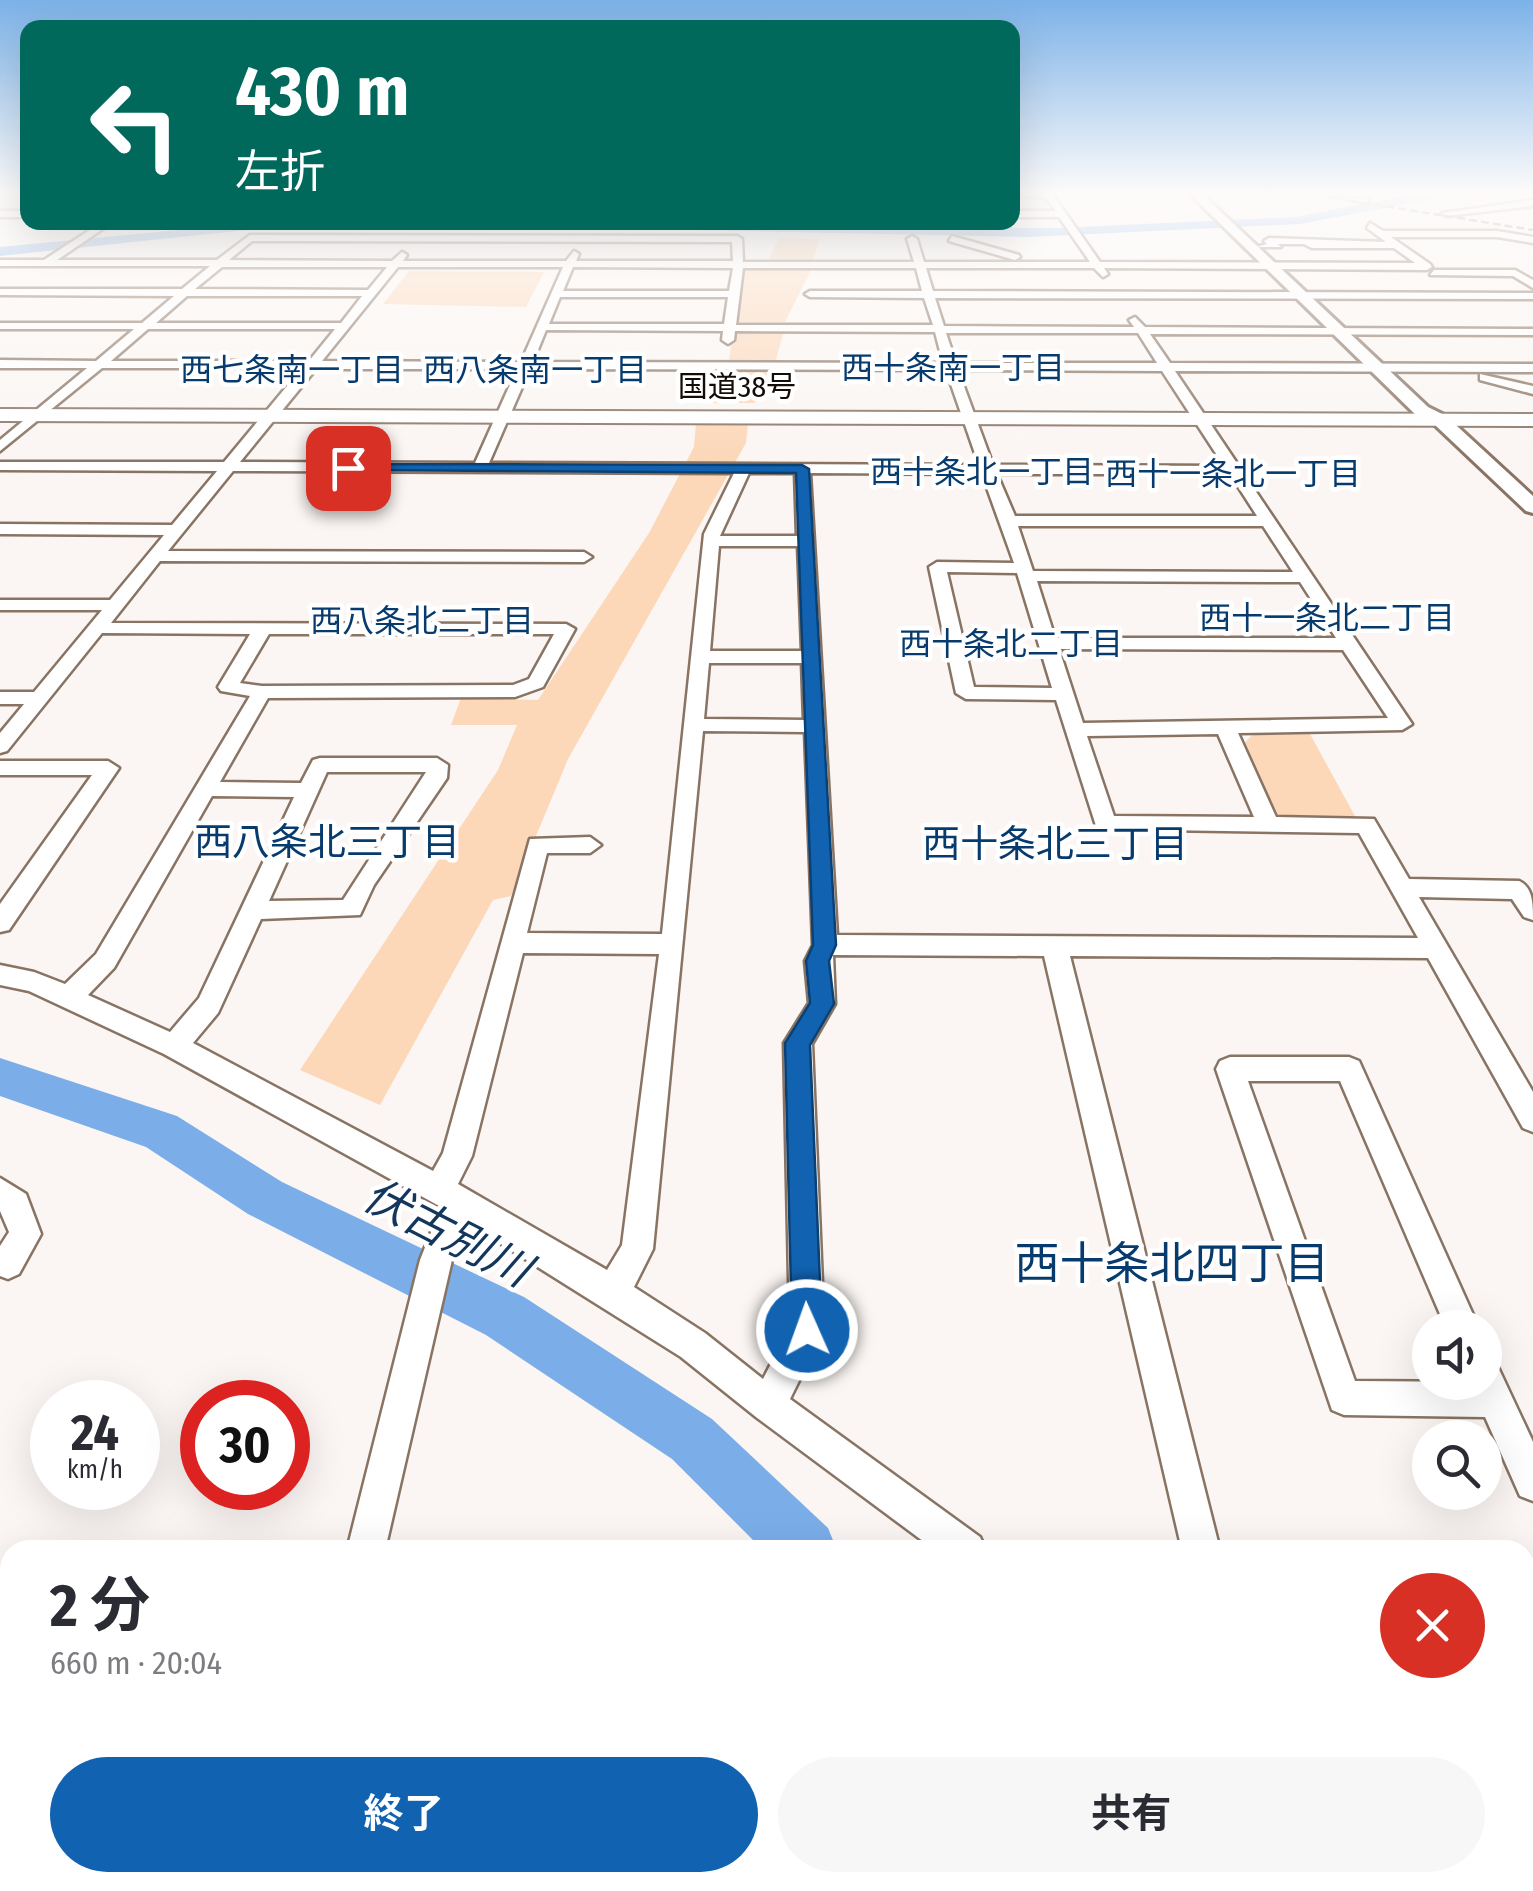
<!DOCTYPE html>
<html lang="ja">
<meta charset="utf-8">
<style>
body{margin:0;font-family:"Fira Sans Condensed","Noto Sans JP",sans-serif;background:#f7f7f7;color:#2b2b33;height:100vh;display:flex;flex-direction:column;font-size:38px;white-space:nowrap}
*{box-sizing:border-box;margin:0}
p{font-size:32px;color:#7c7c81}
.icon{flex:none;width:55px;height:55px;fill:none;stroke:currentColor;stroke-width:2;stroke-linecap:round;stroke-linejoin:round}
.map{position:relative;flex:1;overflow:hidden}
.drawer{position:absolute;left:0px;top:1540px;width:1535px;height:352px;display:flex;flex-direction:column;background:#fff;border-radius:30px 30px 0 0;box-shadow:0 10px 40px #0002}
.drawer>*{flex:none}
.guide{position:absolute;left:20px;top:20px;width:1000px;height:210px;border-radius:20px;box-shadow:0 10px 40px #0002;background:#00695c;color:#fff;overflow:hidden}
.tools{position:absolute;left:1412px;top:1310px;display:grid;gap:20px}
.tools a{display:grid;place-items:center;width:90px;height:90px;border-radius:50%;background:#fff;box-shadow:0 10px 40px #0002;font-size:50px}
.speed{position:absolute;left:30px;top:1380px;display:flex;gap:20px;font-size:50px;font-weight:700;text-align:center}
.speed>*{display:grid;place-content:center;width:130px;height:130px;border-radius:50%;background:#fff;box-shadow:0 10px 40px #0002;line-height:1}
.speed small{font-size:25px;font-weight:400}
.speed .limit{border:15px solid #d22;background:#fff;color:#111}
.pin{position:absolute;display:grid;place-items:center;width:85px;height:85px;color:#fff;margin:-42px;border-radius:20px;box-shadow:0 5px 15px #0006}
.me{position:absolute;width:110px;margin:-55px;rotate:358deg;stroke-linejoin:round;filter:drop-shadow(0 0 8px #0008)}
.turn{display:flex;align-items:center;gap:35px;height:210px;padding:0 50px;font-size:45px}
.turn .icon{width:130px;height:130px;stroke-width:2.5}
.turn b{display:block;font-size:70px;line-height:85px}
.round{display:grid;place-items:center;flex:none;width:105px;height:105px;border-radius:52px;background:#f7f7f7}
.head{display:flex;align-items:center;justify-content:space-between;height:170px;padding:0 50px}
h1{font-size:60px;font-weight:700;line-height:75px}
.primary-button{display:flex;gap:20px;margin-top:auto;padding:20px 50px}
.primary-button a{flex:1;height:115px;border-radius:60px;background:#1163b1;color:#fff;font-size:40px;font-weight:700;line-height:115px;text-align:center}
.primary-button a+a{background:#f7f7f7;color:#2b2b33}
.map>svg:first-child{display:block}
.green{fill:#fcd7b8}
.water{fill:#7baee9}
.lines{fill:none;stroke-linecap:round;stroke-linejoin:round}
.river{fill:#7baee9;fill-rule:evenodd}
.minor-casing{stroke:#897464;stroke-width:5}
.major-casing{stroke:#897464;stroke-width:6}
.highway-casing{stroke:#897464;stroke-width:4}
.minor{fill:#fff;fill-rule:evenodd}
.major{fill:#fff;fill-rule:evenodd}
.highway{fill:#fff;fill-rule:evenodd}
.rail{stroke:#7a7470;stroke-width:2.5;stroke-dasharray:8 4;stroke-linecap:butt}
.route{fill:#1163b1;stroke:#0b4073;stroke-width:2.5}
.labels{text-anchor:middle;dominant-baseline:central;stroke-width:9;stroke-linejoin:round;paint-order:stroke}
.far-street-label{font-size:30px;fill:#140c07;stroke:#fff}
.far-neighbourhood-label{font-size:32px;fill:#083b6d;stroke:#fff}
.neighbourhood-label{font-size:38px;fill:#083b6d;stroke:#fff}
.near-water-label{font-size:45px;font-style:italic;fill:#12365c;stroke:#fff}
.near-neighbourhood-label{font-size:45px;fill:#083b6d;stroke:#fff}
</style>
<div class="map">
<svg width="1533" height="1891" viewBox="0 0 1533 1891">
<rect width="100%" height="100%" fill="#fbf6f3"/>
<g class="green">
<path d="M 779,238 L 820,239 L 813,260 L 768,260 Z"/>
<path d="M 744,269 L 811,270 L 785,322 L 735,322 Z"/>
<path d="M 409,271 L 544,272 L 526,307 L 383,304 Z"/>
<path d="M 732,333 L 783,334 L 775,363 L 729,363 Z"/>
<path d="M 727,370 L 769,370 L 755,403 L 712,403 Z"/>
<path d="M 696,423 L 748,424 L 746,443 L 568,759 L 511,896 L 493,900 L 380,1105 L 300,1070 L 498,770 L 517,725 L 451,725 L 461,698 L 538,700 L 649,533 L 694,447 Z"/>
<path d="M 1310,734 L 1356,818 L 1278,818 L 1242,746 L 1252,735 Z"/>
</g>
<path class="water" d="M 1408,195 L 1452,195 L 1300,224 L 1029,237 L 363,223 L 284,226 L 0,256 L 0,247 L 263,222 L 1057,228 L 1295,217 Z"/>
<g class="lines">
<g class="river">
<path d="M 0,1058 L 177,1116 L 282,1182 L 524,1297 L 712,1419 L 828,1528 L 837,1550 L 763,1550 L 672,1459 L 486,1335 L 248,1214 L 146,1147 L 0,1096 Z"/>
<path d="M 1037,1882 L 1113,1882 L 1116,1891 L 1040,1891 Z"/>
</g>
<g class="minor-casing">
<g id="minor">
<path d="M 1012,195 L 1053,195 L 1100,262 L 1415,263 L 1394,248 L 1312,248 L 1304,244 L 1278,244 L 1281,247 L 1256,247 L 1267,244 L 1264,241 L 1269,238 L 1386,242 L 1367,228 L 1370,223 L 1383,231 L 1497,231 L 1533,237 L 1533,243 L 1497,237 L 1391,237 L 1430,264 L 1432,267 L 1427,270 L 1104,268 L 1108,274 L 1103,277 L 1094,268 L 926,268 L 933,291 L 1533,293 L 1533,299 L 935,298 L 944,326 L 1134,327 L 1129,320 L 1135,317 L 1145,327 L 1533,329 L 1533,335 L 1150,334 L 1170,363 L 1533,364 L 1533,372 L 1175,371 L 1412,724 L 1402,730 L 1238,733 L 1276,817 L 1374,819 L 1409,879 L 1519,881 C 1533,887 1533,904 1533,920 L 1524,917 L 1512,899 L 1419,897 L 1533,1092 L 1533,1132 L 1523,1128 L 1428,958 L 1070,956 L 1220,1550 L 1182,1550 L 1044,956 L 833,955 L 835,1004 L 812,1044 L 824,1330 L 790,1399 L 980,1537 L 986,1550 L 935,1550 L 756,1417 L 681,1357 L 466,1222 L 452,1260 L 385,1550 L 347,1550 L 420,1260 L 441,1207 L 164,1054 L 29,991 L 0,985 L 0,965 L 34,972 L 65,984 L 96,954 L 250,696 L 221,691 L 218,687 L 250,634 L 102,633 L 7,751 L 0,753 L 0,733 L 24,704 L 0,704 L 0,692 L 34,692 L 102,610 L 0,610 L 0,600 L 110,600 L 164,535 L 0,534 L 0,524 L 172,525 L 217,471 L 0,470 L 0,462 L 224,462 L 302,368 L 102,368 L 0,451 L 0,440 L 87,368 L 0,368 L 0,360 L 96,361 L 134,329 L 0,329 L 0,323 L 142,323 L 174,296 L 0,295 L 0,289 L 182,289 L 210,266 L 0,266 L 0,260 L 44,260 L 102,222 L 113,222 L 57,260 L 217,260 L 250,235 L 737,236 L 742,239 L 743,262 L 914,262 L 907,239 L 912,236 L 917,239 L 924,262 L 1090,262 L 1059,217 L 1012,217 L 1012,211 L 1056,211 L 1046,198 ZM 252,241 L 732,242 L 733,261 L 576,261 L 579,254 L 574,251 L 566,261 L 403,261 L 407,255 L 402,252 L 392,261 L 229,260 ZM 222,267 L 387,267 L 368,290 L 195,289 ZM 398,267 L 563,267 L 521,362 L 322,361 ZM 573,267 L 733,268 L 729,291 L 563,291 ZM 743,268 L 916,268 L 922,291 L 810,291 L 805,294 L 810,297 L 924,298 L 933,325 L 736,325 ZM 187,296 L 362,296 L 341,323 L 156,323 ZM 560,297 L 728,297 L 724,324 L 549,324 ZM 148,329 L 335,329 L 309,361 L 111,361 ZM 546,330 L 723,331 L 722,340 L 728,344 L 734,340 L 735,331 L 935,332 L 943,363 L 533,362 ZM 946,333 L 1138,333 L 1157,363 L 956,363 ZM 316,369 L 517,369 L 475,463 L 240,462 ZM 530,369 L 946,370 L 979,465 L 489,463 ZM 958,370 L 1162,371 L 1224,466 L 993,465 ZM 233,471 L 734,473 L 704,534 L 662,934 L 527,933 L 547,853 L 590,853 L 601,845 L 590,837 L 530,839 L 443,1153 L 433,1171 L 193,1043 L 218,1013 L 261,919 L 360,915 L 374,885 L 447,778 L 448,765 L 437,758 L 320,758 L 313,760 L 301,783 L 220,782 L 268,698 L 515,697 L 543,687 L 575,629 L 566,624 L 111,623 L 160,561 L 584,562 L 592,557 L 584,552 L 168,551 ZM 749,473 L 795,473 L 797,536 L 720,536 ZM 810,473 L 982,474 L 1014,563 L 937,562 L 929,567 L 956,693 L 966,699 L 1056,700 L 1097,829 L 1359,833 L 1418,938 L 837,935 ZM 997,474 L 1230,474 L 1257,516 L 1015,516 ZM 1018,526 L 1263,526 L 1293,572 L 1033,571 ZM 719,546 L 798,546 L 802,651 L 710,651 ZM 947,572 L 1017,573 L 1052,688 L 974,687 ZM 1037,581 L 1300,582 L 1336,638 L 1055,638 ZM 269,634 L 554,634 L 529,679 L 513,685 L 262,686 L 240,683 ZM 1059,649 L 1343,650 L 1388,718 L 1083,723 ZM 709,663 L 802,663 L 804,720 L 704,719 ZM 703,731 L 805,732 L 813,945 L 805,961 L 809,1003 L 784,1043 L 790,1327 L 763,1379 L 705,1333 L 634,1287 L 653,1249 ZM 1218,734 L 1254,817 L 1114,816 L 1087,736 ZM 327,772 L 426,772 L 343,900 L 269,901 ZM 212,796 L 294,797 L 199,998 L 170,1032 L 88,995 L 114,968 ZM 523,953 L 659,954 L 622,1245 L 607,1270 L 458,1184 L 472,1156 Z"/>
<path d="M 1329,195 L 1369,200 L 1365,203 Z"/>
<path d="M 1533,200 L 1533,206 L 1447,216 L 1442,213 Z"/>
<rect x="0" y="211" width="28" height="6"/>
<path d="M 952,236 L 1019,255 L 1020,257 L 1015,260 L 949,241 Z"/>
<path d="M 1434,270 L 1515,270 L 1533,280 L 1533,288 L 1513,276 L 1430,275 Z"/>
<path d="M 1480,374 L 1533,386 L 1533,394 L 1480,380 Z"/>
<path d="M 0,761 L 108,761 L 119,768 L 9,930 L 0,932 L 0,904 L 92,775 L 0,775 Z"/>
<path d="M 1230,1057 L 1349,1057 L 1359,1061 L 1479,1328 L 1446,1328 L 1340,1081 L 1248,1081 L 1355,1381 L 1485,1382 L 1485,1360 L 1497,1365 L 1533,1442 L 1533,1501 L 1520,1496 L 1485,1417 L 1344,1415 L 1332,1410 L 1216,1069 L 1220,1061 Z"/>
<path d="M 0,1178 L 26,1194 L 41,1234 L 19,1274 L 8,1279 L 0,1276 L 0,1246 L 9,1232 L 0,1211 Z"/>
<rect x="1525" y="1672" width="8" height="42"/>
<path d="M 0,1677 L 10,1678 L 10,1720 L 0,1719 Z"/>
<path d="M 267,1882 L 313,1882 L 311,1891 L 265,1891 Z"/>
<rect x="742" y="1882" width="46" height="9"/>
</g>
</g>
<g class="major-casing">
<path id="major" d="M 1191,195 L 1203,195 L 1428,407 L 1446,416 L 1533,496 L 1533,513 L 1526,511 L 1434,424 L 1416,415 Z"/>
</g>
<g class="highway-casing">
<path id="highway" d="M 0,409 L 1533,414 L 1533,426 L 0,421 Z"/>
</g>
<use href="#minor" class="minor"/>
<use href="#major" class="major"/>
<use href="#highway" class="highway"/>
<path class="rail" d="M 1315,195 L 1533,230"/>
</g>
<linearGradient id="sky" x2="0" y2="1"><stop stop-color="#7cb2e8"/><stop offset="0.42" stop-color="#fdfbfa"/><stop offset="1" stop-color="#fdfbfa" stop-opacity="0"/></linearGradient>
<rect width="1533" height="460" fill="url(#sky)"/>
<path class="route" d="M 348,464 L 802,465 L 809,469 L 836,945 L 829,961 L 834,1004 L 810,1045 L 822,1330 L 817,1341 L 807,1346 L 796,1341 L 792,1330 L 785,1043 L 810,1003 L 806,961 L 813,945 L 796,473 L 343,470 L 341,468 Z"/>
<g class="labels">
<g class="far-street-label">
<text x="737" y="387">国道38号</text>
</g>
<g class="far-neighbourhood-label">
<text x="953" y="368">西十条南一丁目</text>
<text x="292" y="370">西七条南一丁目</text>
<text x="535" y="370">西八条南一丁目</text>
<text x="982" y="472">西十条北一丁目</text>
<text x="1233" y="474">西十一条北一丁目</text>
<text x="1327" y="618">西十一条北二丁目</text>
<text x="422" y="621">西八条北二丁目</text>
<text x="1011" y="644">西十条北二丁目</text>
</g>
<g class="neighbourhood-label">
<text x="327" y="842">西八条北三丁目</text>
<text x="1055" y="844">西十条北三丁目</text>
</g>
<g class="near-water-label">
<text transform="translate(447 1233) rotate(27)">伏古別川</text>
</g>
<g class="near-neighbourhood-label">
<text x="1172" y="1264">西十条北四丁目</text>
</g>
</g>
</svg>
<div class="tools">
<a><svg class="icon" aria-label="sound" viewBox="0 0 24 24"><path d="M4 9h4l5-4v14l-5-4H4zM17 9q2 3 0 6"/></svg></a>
<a><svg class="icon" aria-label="search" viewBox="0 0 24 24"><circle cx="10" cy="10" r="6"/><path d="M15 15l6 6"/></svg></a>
</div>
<div class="speed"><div>24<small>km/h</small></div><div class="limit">30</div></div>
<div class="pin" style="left:348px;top:468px;background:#d93025"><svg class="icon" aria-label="arrive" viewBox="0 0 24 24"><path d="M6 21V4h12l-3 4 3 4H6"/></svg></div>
<svg class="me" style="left:807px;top:1330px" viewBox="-20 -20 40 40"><circle r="17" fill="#1163b1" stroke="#fff" stroke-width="3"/><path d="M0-11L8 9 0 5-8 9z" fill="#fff"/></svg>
<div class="guide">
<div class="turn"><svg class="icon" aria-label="left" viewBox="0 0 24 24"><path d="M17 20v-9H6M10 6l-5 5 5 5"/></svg><div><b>430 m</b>左折</div></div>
</div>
<section class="drawer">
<div class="head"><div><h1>2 分</h1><p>660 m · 20:04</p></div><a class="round" style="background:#d93025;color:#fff"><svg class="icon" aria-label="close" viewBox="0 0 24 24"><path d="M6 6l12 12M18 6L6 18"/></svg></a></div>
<div class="primary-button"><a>終了</a><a>共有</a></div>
</section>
</div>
